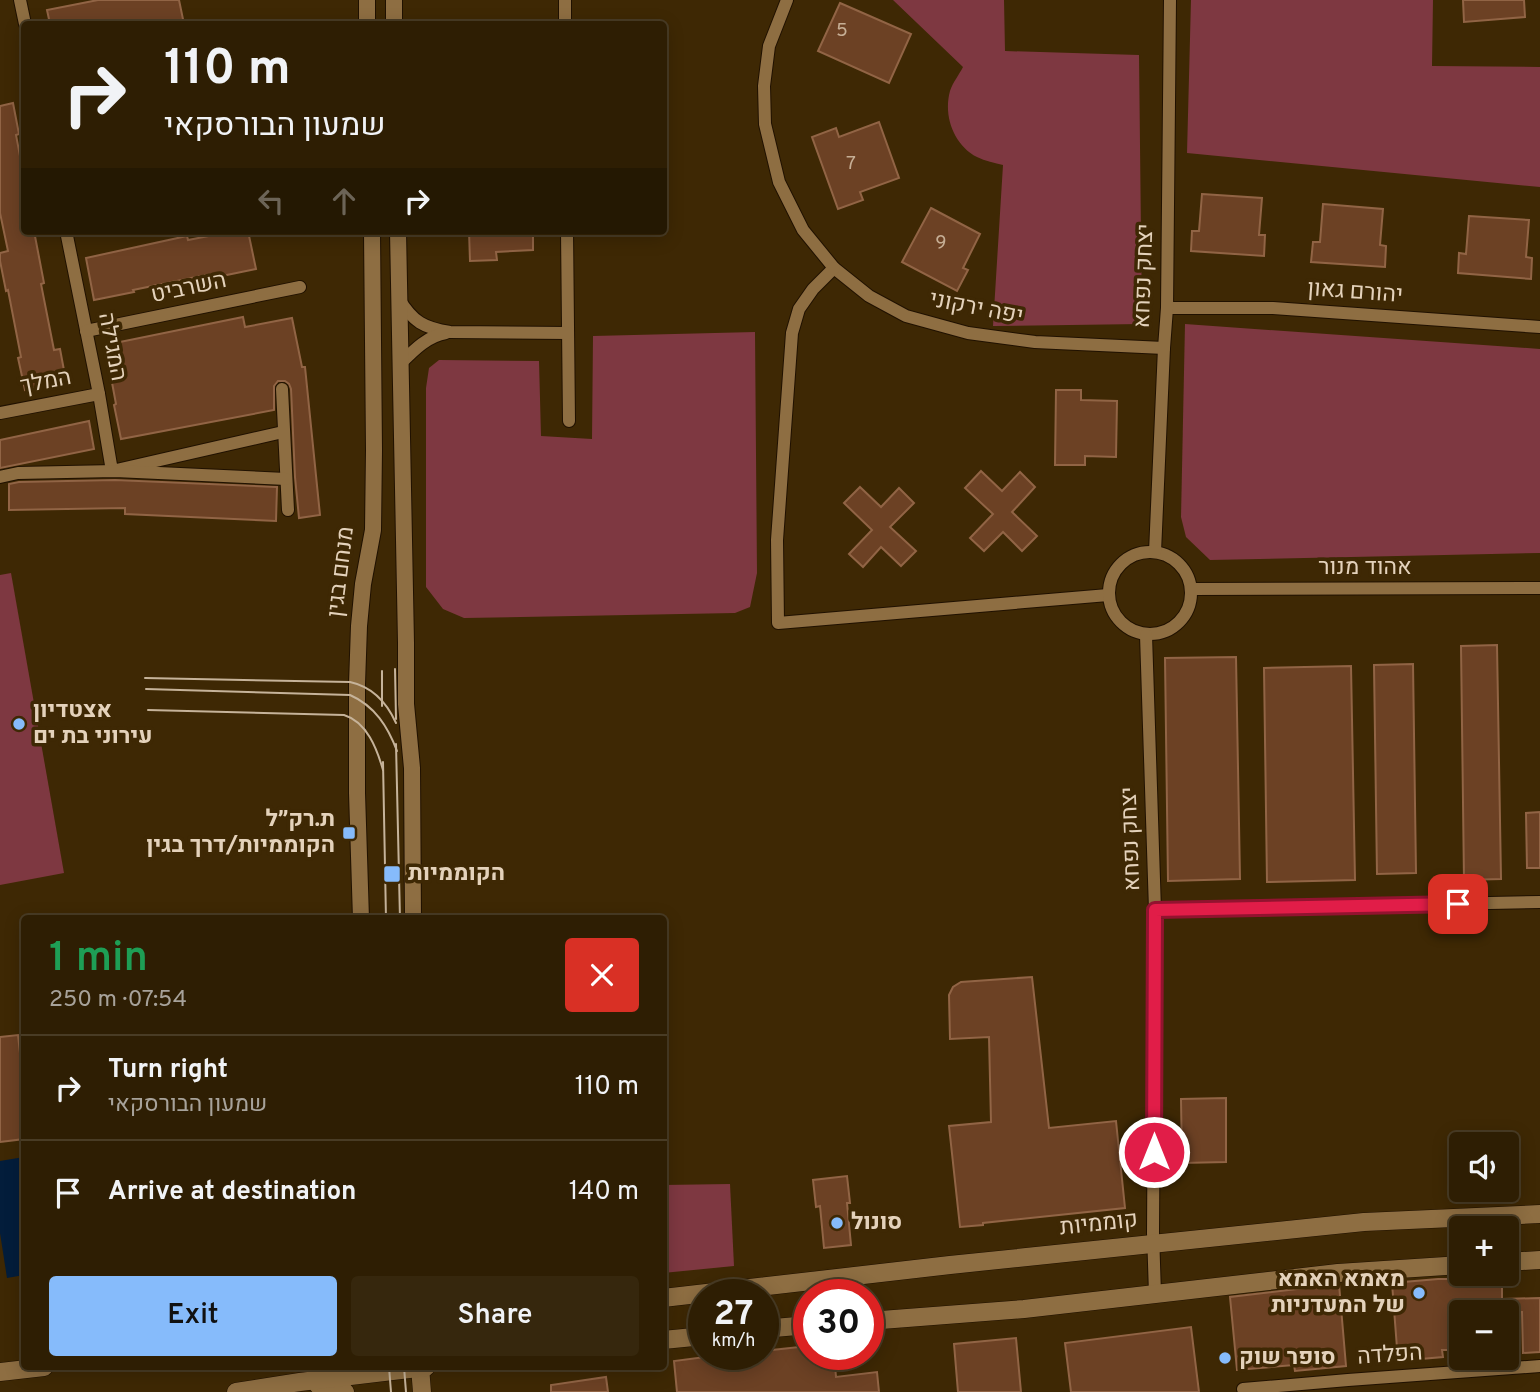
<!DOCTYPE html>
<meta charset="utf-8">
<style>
body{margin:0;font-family:Overpass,Heebo,sans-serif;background:#36270d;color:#f1f3f6;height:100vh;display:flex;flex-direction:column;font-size:26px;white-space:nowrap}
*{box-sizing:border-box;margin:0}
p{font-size:23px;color:#a7a29a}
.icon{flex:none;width:38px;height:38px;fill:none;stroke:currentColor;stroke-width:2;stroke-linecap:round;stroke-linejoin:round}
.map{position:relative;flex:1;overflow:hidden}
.panel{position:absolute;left:21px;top:915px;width:646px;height:455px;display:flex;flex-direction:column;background:#2e1e03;border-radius:7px;box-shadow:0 4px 18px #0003,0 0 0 2px #493c25}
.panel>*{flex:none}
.banner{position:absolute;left:21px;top:21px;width:646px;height:214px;border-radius:7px;box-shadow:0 4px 18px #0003,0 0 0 2px #493c25;background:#2e1e03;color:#f1f3f6;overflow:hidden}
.fabs{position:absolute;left:1449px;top:1132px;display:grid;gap:14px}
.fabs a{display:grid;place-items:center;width:70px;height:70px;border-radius:7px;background:#2e1e03;box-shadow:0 4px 18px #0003,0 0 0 2px #493c25;font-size:35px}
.speed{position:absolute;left:688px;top:1279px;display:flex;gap:14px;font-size:35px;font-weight:700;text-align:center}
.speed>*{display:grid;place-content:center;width:91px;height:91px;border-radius:50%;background:#2e1e03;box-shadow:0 4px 18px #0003,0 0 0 2px #493c25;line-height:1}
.speed small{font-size:18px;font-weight:400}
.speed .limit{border:10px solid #d22;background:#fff;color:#111}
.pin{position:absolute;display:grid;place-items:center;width:60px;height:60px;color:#fff;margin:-30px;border-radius:14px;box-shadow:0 4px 10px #0006}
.me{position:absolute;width:77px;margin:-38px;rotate:0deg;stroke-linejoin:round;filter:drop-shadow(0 0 5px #0008)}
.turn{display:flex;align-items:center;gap:24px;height:147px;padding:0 28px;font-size:32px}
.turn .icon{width:91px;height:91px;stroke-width:2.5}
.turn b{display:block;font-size:49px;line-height:60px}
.lanes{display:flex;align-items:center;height:66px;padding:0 28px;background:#0003;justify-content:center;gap:35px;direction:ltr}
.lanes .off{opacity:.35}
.round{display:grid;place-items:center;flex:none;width:74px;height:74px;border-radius:7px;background:#36270d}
.headline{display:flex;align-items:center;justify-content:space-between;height:119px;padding:0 28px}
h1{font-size:42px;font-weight:600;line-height:52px;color:#1e9e55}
.button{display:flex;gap:14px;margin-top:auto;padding:14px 28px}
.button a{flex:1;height:80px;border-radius:7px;background:#86bbfb;color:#111;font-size:28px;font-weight:600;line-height:80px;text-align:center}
.button a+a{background:#36270d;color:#f1f3f6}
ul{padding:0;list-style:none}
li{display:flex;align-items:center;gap:21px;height:105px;padding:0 28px;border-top:2px solid #493c25}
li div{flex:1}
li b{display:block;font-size:26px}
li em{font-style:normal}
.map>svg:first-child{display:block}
.green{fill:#7e3841}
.water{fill:#031d3b}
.building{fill:#6c4124;stroke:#916445;stroke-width:2}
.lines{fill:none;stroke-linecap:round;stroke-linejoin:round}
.minor-casing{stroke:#201100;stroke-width:14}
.tertiary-casing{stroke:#201100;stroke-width:18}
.secondary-casing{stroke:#201100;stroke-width:19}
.minor{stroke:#8e6e42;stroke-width:12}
.tertiary{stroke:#8e6e42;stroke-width:16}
.secondary{stroke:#8e6e42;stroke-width:18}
.tram{stroke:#c6b39a;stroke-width:2}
.route-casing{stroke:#92132f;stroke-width:18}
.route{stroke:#e11d48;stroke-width:12}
.poi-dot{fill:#86bbfb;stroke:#3e2804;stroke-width:2.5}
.labels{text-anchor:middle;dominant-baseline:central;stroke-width:7;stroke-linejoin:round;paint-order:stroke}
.number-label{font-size:19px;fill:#c6ae95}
.street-label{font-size:23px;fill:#e4d2bb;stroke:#3e2804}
.poi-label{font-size:23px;font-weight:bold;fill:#e4d2bb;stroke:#3e2804;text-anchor:start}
</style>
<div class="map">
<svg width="1540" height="1392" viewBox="0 0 1540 1392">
<rect width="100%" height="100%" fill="#3e2804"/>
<g class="green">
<path d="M 893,0 L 1004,0 L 1005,51 L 1139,55 L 1142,324 L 993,326 L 1003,165 C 995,163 985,161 977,157 C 954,145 943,116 950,91 C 953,82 959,75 963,67 Z"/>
<path d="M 1191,0 L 1433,0 L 1432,66 L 1540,67 L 1540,187 L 1187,153 Z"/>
<path d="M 1185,324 L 1540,349 L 1540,553 L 1210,560 L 1186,537 L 1181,517 Z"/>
<path d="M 755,332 L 757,573 L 750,607 L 735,613 L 464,618 L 443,609 L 426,587 L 426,388 L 429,368 L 439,360 L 539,361 L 541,436 L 592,439 L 593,336 Z"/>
<path d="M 11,573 L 64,873 L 0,885 L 0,575 Z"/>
<path d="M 730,1184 L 734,1266 L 663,1273 L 663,1185 Z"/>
</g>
<path class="water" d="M 24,1157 L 24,1275 L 7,1278 L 0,1233 L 0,1161 Z"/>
<g class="building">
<path d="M 98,0 L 179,0 L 184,24 L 50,24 L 47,10 Z"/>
<path d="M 1463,0 L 1524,0 L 1525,17 L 1464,22 Z"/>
<path d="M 840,3 L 911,34 L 889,83 L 818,51 Z"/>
<path d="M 13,103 L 19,134 L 16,135 L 24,177 L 24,231 L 34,231 L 44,283 L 41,284 L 54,350 L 60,349 L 66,381 L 25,390 L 18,358 L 21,357 L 8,290 L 6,291 L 0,261 L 0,253 L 8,251 L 0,213 L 0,106 Z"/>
<path d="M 879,122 L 899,178 L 860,192 L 863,200 L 838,209 L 812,137 L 836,128 L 839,137 Z"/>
<path d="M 1202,194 L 1262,198 L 1259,235 L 1265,235 L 1264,256 L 1191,251 L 1192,231 L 1199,231 Z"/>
<path d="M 1323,204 L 1383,209 L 1380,245 L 1386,246 L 1385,267 L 1311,262 L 1313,242 L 1320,242 Z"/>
<path d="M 931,208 L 980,234 L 963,268 L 968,270 L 957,291 L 902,262 Z"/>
<path d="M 1469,216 L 1529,220 L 1526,257 L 1532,258 L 1531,279 L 1458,273 L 1459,253 L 1466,254 Z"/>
<path d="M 234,231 L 248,231 L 256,269 L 212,278 L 211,274 L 133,290 L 134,292 L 94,300 L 86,258 L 187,236 L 188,240 Z"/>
<path d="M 469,231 L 533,231 L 533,250 L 496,252 L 497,260 L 470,261 Z"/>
<path d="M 243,317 L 245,327 L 292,318 L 302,367 L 305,367 L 320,515 L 299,518 L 295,477 L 291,389 L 289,384 L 285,381 L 278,381 L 274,386 L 274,410 L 121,439 L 114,405 L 116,404 L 105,345 Z"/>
<path d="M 1056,390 L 1081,390 L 1081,400 L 1117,401 L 1116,457 L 1085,456 L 1085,465 L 1055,465 Z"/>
<path d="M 89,421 L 94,449 L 0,468 L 0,440 Z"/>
<path d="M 981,471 L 1002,491 L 1020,472 L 1035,487 L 1012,512 L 1037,536 L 1022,551 L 1003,532 L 984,551 L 970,538 L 993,514 L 965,488 Z"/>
<path d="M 115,480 L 277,487 L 276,521 L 125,514 L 125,508 L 9,510 L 9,484 L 19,482 Z"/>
<path d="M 860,487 L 881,507 L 899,488 L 914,503 L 890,527 L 916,551 L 901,566 L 881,547 L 863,567 L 849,554 L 872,530 L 844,503 Z"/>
<path d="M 1497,645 L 1501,879 L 1464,880 L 1461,646 Z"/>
<path d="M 1236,657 L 1240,879 L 1168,881 L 1165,658 Z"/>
<path d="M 1413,664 L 1416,873 L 1377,874 L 1374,665 Z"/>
<path d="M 1351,666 L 1355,880 L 1267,882 L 1264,668 Z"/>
<path d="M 1540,812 L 1540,868 L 1527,868 L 1526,813 Z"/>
<path d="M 1032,977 L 1049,1128 L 1116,1121 L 1125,1208 L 983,1223 L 983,1225 L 960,1227 L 949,1126 L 991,1122 L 989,1037 L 950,1039 L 949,995 L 953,987 L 961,982 Z"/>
<path d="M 18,1035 L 24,1090 L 24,1139 L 0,1142 L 0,1037 Z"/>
<path d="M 1226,1098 L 1226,1162 L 1182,1163 L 1181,1099 Z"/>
<path d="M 847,1176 L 850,1203 L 847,1203 L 851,1245 L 824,1248 L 820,1206 L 816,1207 L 813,1180 Z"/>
<path d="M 1438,1279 L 1502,1279 L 1502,1299 L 1540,1298 L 1540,1352 L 1523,1353 L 1522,1312 L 1461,1312 L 1461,1350 L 1442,1350 L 1443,1357 L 1398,1361 L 1392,1283 Z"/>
<path d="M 1339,1284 L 1346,1366 L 1295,1371 L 1294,1365 L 1237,1370 L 1230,1297 Z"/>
<path d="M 1191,1327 L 1199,1392 L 1071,1392 L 1065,1343 Z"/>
<path d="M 1016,1338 L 1021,1392 L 958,1392 L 954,1344 Z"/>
<path d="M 808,1346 L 808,1354 L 834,1354 L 836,1377 L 877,1372 L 879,1392 L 677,1392 L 674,1361 L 728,1354 L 763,1354 L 763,1351 Z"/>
<path d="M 606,1377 L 608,1392 L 551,1392 L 551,1385 Z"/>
</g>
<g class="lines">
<g class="minor-casing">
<g id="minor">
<path d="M 20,0 L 25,24"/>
<path d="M 565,0 L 565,24"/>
<path d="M 787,0 L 769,46 L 764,86 L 765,124 L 779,182 L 803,230 L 834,268 L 869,296 L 906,316 L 968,333 L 1035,342 L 1164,348"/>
<path d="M 66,231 L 99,394 L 112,471 L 283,432"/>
<path d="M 567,231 L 569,421"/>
<path d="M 834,268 L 813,289 L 799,309 L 792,333 L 777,540 L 778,623 L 1108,595"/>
<path d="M 399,299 C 413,322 424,328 450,332 L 568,333"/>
<path d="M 1167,308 L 1273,308 L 1540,327"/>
<path d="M 86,331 L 300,287"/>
<path d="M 400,364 C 413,351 427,336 446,333"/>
<path d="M 282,389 L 288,510"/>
<path d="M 0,413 L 99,394"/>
<path d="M 0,477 L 18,473 L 115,471 L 286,479"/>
<circle cx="1150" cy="593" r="41"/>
<path d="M 1155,552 L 1164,348 L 1167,308 L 1170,0"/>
<path d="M 1191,589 L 1540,588"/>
<path d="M 1146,635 L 1155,910 L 1153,1233 L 1155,1294"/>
<path d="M 1155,910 L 1540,902"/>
<path d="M 1243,1389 L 1348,1380 L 1540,1366"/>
</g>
</g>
<g class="tertiary-casing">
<g id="tertiary">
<path d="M 367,0 L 367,24"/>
<path d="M 394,0 L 394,24"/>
<path d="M 398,231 L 406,643 L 406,704 L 412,768 L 413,919"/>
<path d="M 361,919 L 357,793 L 357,684 L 359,626 L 363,584 L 373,530 L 374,450 L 372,231"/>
</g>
</g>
<g class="secondary-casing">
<g id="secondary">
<path d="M 1507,1262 L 1540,1260"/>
<path d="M 663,1298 L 950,1265 L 1364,1222 L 1540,1214"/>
<path d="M 868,1321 L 1024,1309 L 1338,1273 L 1461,1265"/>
<path d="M 763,1329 L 808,1325"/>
<path d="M 663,1340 L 704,1336"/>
<path d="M 420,1367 L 422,1392"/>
<path d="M 0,1372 L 44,1367"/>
<path d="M 318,1385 L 345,1392"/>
<path d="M 236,1392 L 300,1382 L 426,1367"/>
</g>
</g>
<use href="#minor" class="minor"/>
<use href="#tertiary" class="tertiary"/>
<use href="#secondary" class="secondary"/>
<g class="tram">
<path d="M 395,669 L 396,719"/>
<path d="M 382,671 L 382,706"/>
<path d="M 145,678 L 350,682 C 373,687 387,703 396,723"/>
<path d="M 146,689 L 350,695 C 375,706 388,727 397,751"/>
<path d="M 148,710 L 344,715 C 367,722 377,749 383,770"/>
<path d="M 396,744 L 400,919"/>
<path d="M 383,762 L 386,919"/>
<path d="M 389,1367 L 391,1392"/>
<path d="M 404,1367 L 406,1392"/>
</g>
</g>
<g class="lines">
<g class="route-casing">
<path id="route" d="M 1154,1152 L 1155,910 L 1458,904"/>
</g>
<use href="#route" class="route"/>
</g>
<g class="poi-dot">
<circle cx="19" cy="724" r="7"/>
<rect x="342" y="826" width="14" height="14" rx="3.5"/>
<rect x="383" y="865" width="18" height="18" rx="3.5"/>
<circle cx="837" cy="1223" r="7"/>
<circle cx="1419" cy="1293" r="7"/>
<circle cx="1225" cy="1358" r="7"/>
</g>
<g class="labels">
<g class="number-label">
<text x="842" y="31">5</text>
<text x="851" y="164">7</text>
<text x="941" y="243">9</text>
</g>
<g class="street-label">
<text transform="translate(1145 276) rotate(-88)">יצחק נפחא</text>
<text transform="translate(189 289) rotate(-12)">השרביט</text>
<text transform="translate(1355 293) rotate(4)">יהורם גאון</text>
<text transform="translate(976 309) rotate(11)">יפה ירקוני</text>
<text transform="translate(111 347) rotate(79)">המגילה</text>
<text transform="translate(46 383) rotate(-11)">המלך</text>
<text x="1365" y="568">אהוד מנור</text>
<text transform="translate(342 572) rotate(-83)">מנחם בגין</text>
<text transform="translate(1132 839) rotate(-92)">יצחק נפחא</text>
<text transform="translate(1099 1225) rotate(-6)">קוממיות</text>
<text transform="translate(1390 1356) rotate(-4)">הפלדה</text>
</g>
<g class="poi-label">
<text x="33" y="711">אצטדיון<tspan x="33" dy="26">עירוני בת ים</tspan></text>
<text x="335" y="820" text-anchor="end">ת.רק״ל<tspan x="335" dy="26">הקוממיות/דרך בגין</tspan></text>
<text x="408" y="874">הקוממיות</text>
<text x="851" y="1223">סונול</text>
<text x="1405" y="1280" text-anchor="end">מאמא האמא<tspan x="1405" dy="26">של המעדניות</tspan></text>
<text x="1239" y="1358">סופר שוק</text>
</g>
</g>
</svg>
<div class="fabs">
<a><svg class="icon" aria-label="sound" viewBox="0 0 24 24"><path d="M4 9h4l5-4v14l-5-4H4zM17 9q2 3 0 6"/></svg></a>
<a>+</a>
<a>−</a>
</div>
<div class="speed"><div>27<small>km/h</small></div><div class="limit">30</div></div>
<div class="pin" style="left:1458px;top:904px;background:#d93025"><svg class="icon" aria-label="arrive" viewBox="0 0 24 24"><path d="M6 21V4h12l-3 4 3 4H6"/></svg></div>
<svg class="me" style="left:1154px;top:1152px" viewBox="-20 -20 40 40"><circle r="17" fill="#e11d48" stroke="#fff" stroke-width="3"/><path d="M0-11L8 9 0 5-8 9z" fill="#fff"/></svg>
<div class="banner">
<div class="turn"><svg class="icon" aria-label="right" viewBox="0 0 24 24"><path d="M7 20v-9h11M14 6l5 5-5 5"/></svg><div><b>110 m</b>שמעון הבורסקאי</div></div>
<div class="lanes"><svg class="icon off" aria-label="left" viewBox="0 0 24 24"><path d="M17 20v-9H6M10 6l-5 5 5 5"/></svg><svg class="icon off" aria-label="ahead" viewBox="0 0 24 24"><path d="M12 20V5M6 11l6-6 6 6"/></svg><svg class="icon" aria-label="right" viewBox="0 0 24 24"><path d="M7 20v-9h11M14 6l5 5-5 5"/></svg></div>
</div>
<section class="panel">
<div class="headline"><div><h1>1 min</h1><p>250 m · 07:54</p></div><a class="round" style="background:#d93025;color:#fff"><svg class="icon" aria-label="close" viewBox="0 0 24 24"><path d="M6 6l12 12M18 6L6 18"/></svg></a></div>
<ul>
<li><svg class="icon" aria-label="right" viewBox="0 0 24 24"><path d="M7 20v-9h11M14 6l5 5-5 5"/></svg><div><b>Turn right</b><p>שמעון הבורסקאי</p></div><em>110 m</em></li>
<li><svg class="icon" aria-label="arrive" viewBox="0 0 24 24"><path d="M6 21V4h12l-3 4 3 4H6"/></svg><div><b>Arrive at destination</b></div><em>140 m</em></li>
</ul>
<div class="button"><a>Exit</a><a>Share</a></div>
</section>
</div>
